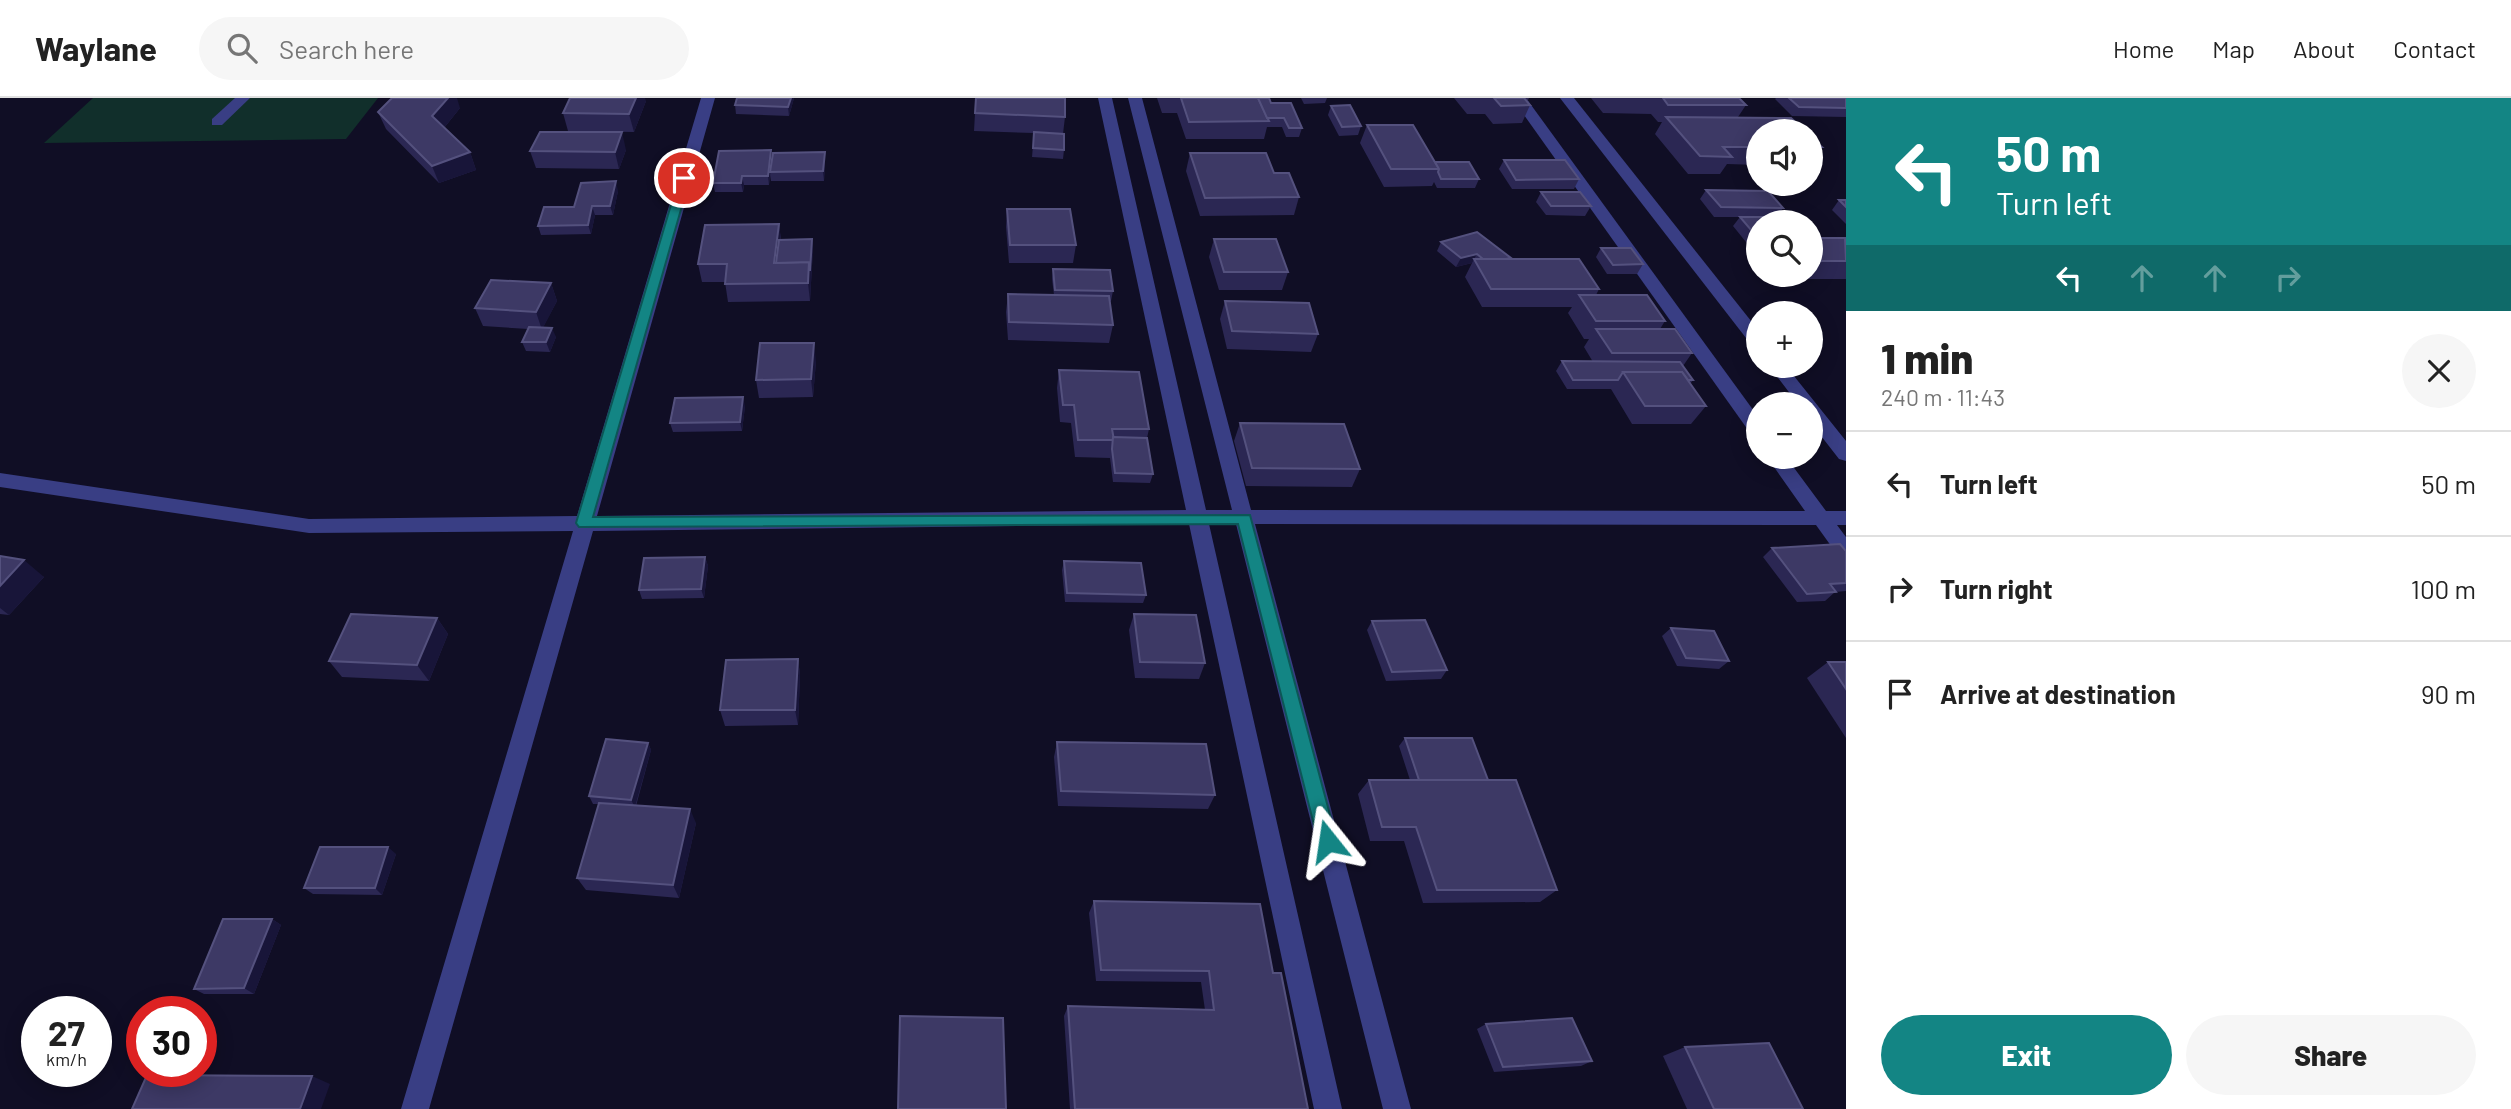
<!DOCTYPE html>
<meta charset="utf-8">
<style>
body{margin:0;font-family:Barlow,sans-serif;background:#f6f6f6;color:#222;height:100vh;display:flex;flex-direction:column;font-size:26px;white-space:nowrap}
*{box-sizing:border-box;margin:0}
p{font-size:23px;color:#767676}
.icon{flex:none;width:38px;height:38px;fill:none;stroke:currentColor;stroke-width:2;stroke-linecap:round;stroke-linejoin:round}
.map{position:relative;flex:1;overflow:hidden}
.sheet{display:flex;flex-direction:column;background:#fff;width:665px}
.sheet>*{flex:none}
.guide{background:#138584;color:#fff;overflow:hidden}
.tools{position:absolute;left:1746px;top:21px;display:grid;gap:14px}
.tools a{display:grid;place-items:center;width:77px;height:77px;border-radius:50%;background:#fff;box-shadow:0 4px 18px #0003;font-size:35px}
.speed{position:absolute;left:21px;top:898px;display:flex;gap:14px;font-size:35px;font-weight:700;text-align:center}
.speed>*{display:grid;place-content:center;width:91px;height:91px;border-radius:50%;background:#fff;box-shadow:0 4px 18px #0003;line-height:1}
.speed small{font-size:18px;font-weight:400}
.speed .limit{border:10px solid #d22;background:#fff;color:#111}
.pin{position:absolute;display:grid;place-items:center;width:60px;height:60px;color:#fff;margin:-30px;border:4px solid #fff;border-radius:50%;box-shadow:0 2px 7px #0007}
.me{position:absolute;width:77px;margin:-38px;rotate:345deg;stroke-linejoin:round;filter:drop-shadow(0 0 5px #0008)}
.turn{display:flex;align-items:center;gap:24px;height:147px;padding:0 35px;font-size:32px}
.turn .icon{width:91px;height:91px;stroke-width:2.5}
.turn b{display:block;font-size:49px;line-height:60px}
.lanes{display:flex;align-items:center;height:66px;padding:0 35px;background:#0003;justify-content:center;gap:35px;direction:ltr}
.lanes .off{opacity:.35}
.round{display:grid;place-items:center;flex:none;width:74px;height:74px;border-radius:37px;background:#f6f6f6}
.headline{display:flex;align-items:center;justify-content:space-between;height:119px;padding:0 35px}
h1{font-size:42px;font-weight:800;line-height:52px}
.button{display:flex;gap:14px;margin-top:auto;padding:14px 35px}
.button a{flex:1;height:80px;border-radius:42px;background:#138584;color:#fff;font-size:28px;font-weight:800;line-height:80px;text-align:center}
.button a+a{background:#f6f6f6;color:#222}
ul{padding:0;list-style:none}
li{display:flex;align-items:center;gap:21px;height:105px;padding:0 35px;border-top:2px solid #e0e0e0}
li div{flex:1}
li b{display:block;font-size:26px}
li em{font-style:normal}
header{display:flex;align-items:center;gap:42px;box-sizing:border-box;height:98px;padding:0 35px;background:#fff;border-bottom:2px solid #e0e0e0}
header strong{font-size:33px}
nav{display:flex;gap:38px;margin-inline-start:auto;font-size:24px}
.search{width:490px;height:63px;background:#f6f6f6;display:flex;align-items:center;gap:18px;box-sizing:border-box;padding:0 24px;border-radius:38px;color:#767676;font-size:26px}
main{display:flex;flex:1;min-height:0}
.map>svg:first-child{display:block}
.green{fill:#112f2b}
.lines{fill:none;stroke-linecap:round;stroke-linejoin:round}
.street{fill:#393e84;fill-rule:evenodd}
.wall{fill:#2b2753}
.shaded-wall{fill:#181539}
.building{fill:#3d3965;stroke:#54517e;stroke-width:2}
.route{fill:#138584;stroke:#0c5656;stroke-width:2}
</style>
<header>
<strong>Waylane</strong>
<div class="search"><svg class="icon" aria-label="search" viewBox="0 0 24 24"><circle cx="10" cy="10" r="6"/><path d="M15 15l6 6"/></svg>Search here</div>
<nav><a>Home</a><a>Map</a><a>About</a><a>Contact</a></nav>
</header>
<main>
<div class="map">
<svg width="1846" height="1011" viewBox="0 0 1846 1011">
<rect width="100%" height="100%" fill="#100e25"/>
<path class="green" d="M 93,0 L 378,0 L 346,41 L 44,45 Z"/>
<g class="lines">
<g class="street">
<path d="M 235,0 L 250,0 L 222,27 L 212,27 L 212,21 Z"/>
<path d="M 701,0 L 715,0 L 597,418 L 1186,412 L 1098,0 L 1112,0 L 1206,412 L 1232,412 L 1128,0 L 1142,0 L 1251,412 L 1805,413 L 1767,359 L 1786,359 L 1826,413 L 1846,413 L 1846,427 L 1837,427 L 1846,439 L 1846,462 L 1839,459 L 1816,427 L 1255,426 L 1411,1011 L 1383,1011 L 1236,426 L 1209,426 L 1342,1011 L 1314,1011 L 1189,426 L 593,433 L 429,1011 L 401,1011 L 573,433 L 309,435 L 0,389 L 0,375 L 309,421 L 577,418 Z"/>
<path d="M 1512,0 L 1526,0 L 1759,320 L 1759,340 L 1753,339 Z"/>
<path d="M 1560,0 L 1574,0 L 1759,233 L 1759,250 L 1753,249 Z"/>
<path d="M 1769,268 L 1786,268 L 1846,343 L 1846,363 L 1839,361 L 1811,325 L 1811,306 L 1798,306 Z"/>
</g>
</g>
<g class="wall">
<path d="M 794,0 L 789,18 L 736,16 L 735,7 Z"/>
<path d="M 1157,0 L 1269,0 L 1271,5 L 1302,30 L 1299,39 L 1286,39 L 1282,29 L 1267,29 L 1264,41 L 1186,41 L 1177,15 L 1162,15 Z"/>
<path d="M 1301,0 L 1327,0 L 1325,5 L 1304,6 Z"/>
<path d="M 1454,0 L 1529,0 L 1527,4 L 1530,7 L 1522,25 L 1493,26 L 1485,16 L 1467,16 Z"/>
<path d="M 1591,0 L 1739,0 L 1746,7 L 1738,19 L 1759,33 L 1759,67 L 1727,66 L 1720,76 L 1688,76 L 1655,36 L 1662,24 L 1658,24 L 1651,16 L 1603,15 Z"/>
<path d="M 1776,0 L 1846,0 L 1846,19 L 1792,18 L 1775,1 Z"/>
<path d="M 646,3 L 634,34 L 568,33 L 563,15 Z"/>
<path d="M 1331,8 L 1361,28 L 1358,37 L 1339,38 L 1328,17 Z"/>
<path d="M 460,10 L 444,30 L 470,54 L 476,72 L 439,85 L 386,31 L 378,14 Z"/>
<path d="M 975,15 L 1065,19 L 1063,36 L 1064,52 L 1063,61 L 1032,59 L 1034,35 L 974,33 Z"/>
<path d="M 1367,27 L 1435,64 L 1479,81 L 1475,90 L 1437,90 L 1434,84 L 1432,88 L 1384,89 L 1360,45 Z"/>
<path d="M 1811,39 L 1822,49 L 1811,63 Z"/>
<path d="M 626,52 L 619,71 L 536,70 L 530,53 Z"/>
<path d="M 771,52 L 772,60 L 825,64 L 824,83 L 771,83 L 770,77 L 769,87 L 744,87 L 743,94 L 715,94 L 713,85 Z"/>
<path d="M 1190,55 L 1274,75 L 1299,99 L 1294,117 L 1200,118 L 1186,73 Z"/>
<path d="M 1504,62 L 1579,81 L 1574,91 L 1512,91 L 1499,71 Z"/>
<path d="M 1706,92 L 1783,110 L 1777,119 L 1759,124 L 1759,149 L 1750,149 L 1733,128 L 1740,119 L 1714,119 L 1700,101 Z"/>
<path d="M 618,93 L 613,117 L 595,117 L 591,136 L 541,137 L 538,128 L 574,109 Z"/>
<path d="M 1541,94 L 1591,108 L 1585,118 L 1546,117 L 1536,104 Z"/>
<path d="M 1839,102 L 1846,102 L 1846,126 L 1832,112 Z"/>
<path d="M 1007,111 L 1076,147 L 1073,165 L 1009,165 L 1006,129 Z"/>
<path d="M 779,126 L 781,142 L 812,141 L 813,150 L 810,203 L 728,204 L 725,184 L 702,184 L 698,166 Z"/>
<path d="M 1811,129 L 1821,140 L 1846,141 L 1846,181 L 1780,181 L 1776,177 L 1811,177 Z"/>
<path d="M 1214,141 L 1288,174 L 1282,192 L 1219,192 L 1209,159 Z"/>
<path d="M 1441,144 L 1511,160 L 1510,161 L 1599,191 L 1596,197 L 1665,223 L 1660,231 L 1692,255 L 1683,268 L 1693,282 L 1690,286 L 1706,308 L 1691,326 L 1632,326 L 1611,291 L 1567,291 L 1556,273 L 1562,263 L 1593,264 L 1584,249 L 1589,241 L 1584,241 L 1568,215 L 1572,209 L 1482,209 L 1465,179 L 1472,165 L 1456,169 L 1437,153 Z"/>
<path d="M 1601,150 L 1643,166 L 1637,176 L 1607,176 L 1596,159 Z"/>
<path d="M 1053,171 L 1113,193 L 1111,203 L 1110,203 L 1113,227 L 1109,245 L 1008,242 L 1006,214 L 1008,196 L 1054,197 L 1052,181 Z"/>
<path d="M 551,185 L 557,203 L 543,229 L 556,239 L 550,254 L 526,253 L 522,244 L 528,231 L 483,228 L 475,210 Z"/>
<path d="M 1225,203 L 1318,236 L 1311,254 L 1227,251 L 1220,221 Z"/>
<path d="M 816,263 L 813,299 L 759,300 L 756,282 Z"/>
<path d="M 1059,272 L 1149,331 L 1147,340 L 1153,376 L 1150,385 L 1113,384 L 1110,360 L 1075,359 L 1071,325 L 1060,324 L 1057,290 Z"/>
<path d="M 745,308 L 742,333 L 673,334 L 670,325 Z"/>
<path d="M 1240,325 L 1360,371 L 1352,389 L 1246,388 L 1234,343 Z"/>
<path d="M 1772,450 L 1846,453 L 1846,493 L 1835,494 L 1825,503 L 1797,504 L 1763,459 Z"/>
<path d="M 0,458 L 44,479 L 9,517 L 0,516 Z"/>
<path d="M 705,459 L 708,468 L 704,500 L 642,501 L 639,492 Z"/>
<path d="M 1064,463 L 1146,497 L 1143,505 L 1065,504 L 1062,472 Z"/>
<path d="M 1134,516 L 1205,565 L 1199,581 L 1135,580 L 1129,532 Z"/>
<path d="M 437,520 L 448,536 L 429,583 L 342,579 L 329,563 Z"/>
<path d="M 1372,523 L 1447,572 L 1441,581 L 1386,583 L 1367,532 Z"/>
<path d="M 1671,530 L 1729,563 L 1719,571 L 1677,568 L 1662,538 Z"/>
<path d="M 798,561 L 800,577 L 798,627 L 725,628 L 720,612 Z"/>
<path d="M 1828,564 L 1846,564 L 1846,640 L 1807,580 Z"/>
<path d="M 1405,640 L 1488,682 L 1557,792 L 1540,804 L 1423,805 L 1404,743 L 1370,743 L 1358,696 L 1369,682 L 1410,682 L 1399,648 Z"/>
<path d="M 1057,644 L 1215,697 L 1208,711 L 1058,708 L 1054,659 Z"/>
<path d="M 648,645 L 651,652 L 636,708 L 696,725 L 679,800 L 586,792 L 577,780 L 599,706 L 593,706 L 589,698 Z"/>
<path d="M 396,756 L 382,797 L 313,796 L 304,790 Z"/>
<path d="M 1094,803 L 1273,875 L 1308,1011 L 1070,1011 L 1064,918 L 1068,908 L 1205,912 L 1201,884 L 1096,883 L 1089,815 Z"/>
<path d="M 272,821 L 281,827 L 254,896 L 204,896 L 194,891 Z"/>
<path d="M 1486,926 L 1592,963 L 1581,968 L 1494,974 L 1477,931 Z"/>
<path d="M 1685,949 L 1803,1011 L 1687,1011 L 1663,958 Z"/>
</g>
<g class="shaded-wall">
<path d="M 448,0 L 457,0 L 460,10 L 439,36 L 432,18 Z"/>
<path d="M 636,0 L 645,0 L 646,3 L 634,34 L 629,16 Z"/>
<path d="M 791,0 L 794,0 L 789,18 L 788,9 Z"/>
<path d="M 622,34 L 626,52 L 619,71 L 615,54 Z"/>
<path d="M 771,52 L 772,61 L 769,87 L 768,78 Z"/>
<path d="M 470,54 L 476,72 L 439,85 L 432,68 Z"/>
<path d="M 825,54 L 825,64 L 824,83 L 823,73 Z"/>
<path d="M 742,78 L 744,87 L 743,94 L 741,85 Z"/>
<path d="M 616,83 L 618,93 L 613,117 L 610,108 Z"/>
<path d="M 592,108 L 595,117 L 591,136 L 588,127 Z"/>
<path d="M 779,126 L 781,144 L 775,174 L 774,165 Z"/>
<path d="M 812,141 L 813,150 L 810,203 L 808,185 Z"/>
<path d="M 1477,156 L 1472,165 L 1456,169 L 1461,160 Z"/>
<path d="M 551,185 L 557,203 L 542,232 L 536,214 Z"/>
<path d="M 552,230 L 556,239 L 550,254 L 546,244 Z"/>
<path d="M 814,245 L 816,263 L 813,299 L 811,281 Z"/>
<path d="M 743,299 L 745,308 L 742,333 L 740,324 Z"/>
<path d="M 705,459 L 708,468 L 704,500 L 701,491 Z"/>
<path d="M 24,462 L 44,479 L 9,517 L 0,510 L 0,488 Z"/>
<path d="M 437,520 L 448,536 L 429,583 L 417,567 Z"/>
<path d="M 798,561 L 800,577 L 798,627 L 795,612 Z"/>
<path d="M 648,645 L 651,652 L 635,709 L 631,702 Z"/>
<path d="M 690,711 L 696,725 L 679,800 L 673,787 Z"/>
<path d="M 388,749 L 396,756 L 382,797 L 375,790 Z"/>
<path d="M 272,821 L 281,827 L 254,896 L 244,890 Z"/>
<path d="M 312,978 L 330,986 L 321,1011 L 300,1011 Z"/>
</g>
<g class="building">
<path d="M 392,0 L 448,0 L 432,18 L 470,54 L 432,68 L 378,14 Z"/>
<path d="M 570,0 L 636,0 L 629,16 L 563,15 Z"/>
<path d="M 737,0 L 791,0 L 788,9 L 735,7 Z"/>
<path d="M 976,0 L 1065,0 L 1065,19 L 975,15 Z"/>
<path d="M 1181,0 L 1258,0 L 1269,23 L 1189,24 Z"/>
<path d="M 1258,0 L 1269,0 L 1271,5 L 1291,5 L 1302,30 L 1289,30 L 1284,20 L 1267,20 Z"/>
<path d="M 1494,0 L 1524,0 L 1530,7 L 1501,8 Z"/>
<path d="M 1663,0 L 1739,0 L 1746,7 L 1668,7 Z"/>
<path d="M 1789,0 L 1846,0 L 1846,10 L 1799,9 Z"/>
<path d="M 1350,7 L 1361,28 L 1342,29 L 1331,8 Z"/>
<path d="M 1666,19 L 1791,20 L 1805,33 L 1759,33 L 1759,49 L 1723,49 L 1732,59 L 1700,58 Z"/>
<path d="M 1367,27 L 1413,27 L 1439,71 L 1391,71 Z"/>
<path d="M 540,34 L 622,34 L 615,54 L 530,53 Z"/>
<path d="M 1034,34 L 1064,36 L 1064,52 L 1033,50 Z"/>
<path d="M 1811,39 L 1822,49 L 1811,49 Z"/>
<path d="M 771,52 L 768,78 L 742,78 L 741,85 L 713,85 L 719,53 Z"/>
<path d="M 825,54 L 823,73 L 770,74 L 773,55 Z"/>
<path d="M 1190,55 L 1266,55 L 1274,75 L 1289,75 L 1299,99 L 1205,100 Z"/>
<path d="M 1504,62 L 1565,62 L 1579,81 L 1516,82 Z"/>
<path d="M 1435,64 L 1469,64 L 1479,81 L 1441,81 L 1438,74 L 1439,71 Z"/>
<path d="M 616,83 L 610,108 L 592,108 L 588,127 L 538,128 L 544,109 L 574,109 L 581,85 Z"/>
<path d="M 1706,92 L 1768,93 L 1783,110 L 1721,109 Z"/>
<path d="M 1541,94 L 1580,94 L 1591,108 L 1551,108 Z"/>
<path d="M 1839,102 L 1846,102 L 1846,109 Z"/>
<path d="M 1007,111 L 1070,111 L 1076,147 L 1010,147 Z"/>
<path d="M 1740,119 L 1802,119 L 1807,124 L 1759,124 L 1759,139 L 1757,139 Z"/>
<path d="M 779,126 L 774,165 L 809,164 L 808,185 L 725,186 L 727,166 L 698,166 L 705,127 Z"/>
<path d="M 1811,129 L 1821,140 L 1811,140 Z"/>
<path d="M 1477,134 L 1511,160 L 1506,161 L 1483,161 L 1477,156 L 1461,160 L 1441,144 Z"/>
<path d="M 1811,140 L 1845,140 L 1846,163 L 1811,163 Z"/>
<path d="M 812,141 L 810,173 L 809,164 L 776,165 L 779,142 Z"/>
<path d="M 1214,141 L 1276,141 L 1288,174 L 1224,174 Z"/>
<path d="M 1601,150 L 1631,150 L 1643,166 L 1613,167 Z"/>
<path d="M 1474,161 L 1579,161 L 1599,191 L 1491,191 Z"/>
<path d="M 1053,171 L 1110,172 L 1113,193 L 1055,192 Z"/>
<path d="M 491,182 L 551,185 L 536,214 L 475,210 Z"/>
<path d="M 1008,196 L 1109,198 L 1113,227 L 1009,224 Z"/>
<path d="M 1579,197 L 1647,197 L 1665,223 L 1596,223 Z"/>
<path d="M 1225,203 L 1309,205 L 1318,236 L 1232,233 Z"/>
<path d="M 529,229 L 552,230 L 546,244 L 522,244 Z"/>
<path d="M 1596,231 L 1675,231 L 1692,255 L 1612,255 Z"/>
<path d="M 760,245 L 814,245 L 811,281 L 756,282 Z"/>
<path d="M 1562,263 L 1680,264 L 1693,282 L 1688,282 L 1682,274 L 1623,274 L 1618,282 L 1573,282 Z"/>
<path d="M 1059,272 L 1139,274 L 1149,331 L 1112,331 L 1114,342 L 1078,342 L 1074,307 L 1063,307 Z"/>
<path d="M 1623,274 L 1682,274 L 1706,308 L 1645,308 Z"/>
<path d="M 743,299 L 740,324 L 670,325 L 675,300 Z"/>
<path d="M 1240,325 L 1344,326 L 1360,371 L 1252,370 Z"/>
<path d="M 1113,339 L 1147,340 L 1153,376 L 1115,375 L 1112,351 Z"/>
<path d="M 1840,446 L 1846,453 L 1846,485 L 1830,486 L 1836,494 L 1807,496 L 1772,450 Z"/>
<path d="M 0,458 L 24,462 L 0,488 Z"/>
<path d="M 705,459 L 701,491 L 639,492 L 644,460 Z"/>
<path d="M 1064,463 L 1141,465 L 1146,497 L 1067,495 Z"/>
<path d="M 351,516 L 437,520 L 417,567 L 329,563 Z"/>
<path d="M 1134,516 L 1196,517 L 1205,565 L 1140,564 Z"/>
<path d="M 1425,522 L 1447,572 L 1392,574 L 1372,523 Z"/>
<path d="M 1671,530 L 1714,533 L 1729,563 L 1686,560 Z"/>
<path d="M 798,561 L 795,612 L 720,612 L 726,562 Z"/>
<path d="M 1828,564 L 1846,564 L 1846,591 Z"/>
<path d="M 1405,640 L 1472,640 L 1488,682 L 1419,682 Z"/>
<path d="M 606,641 L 648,645 L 631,702 L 589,698 Z"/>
<path d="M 1057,644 L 1206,646 L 1215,697 L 1061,693 Z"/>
<path d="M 1369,682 L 1516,682 L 1557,792 L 1437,792 L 1416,729 L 1382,729 Z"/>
<path d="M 599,705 L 690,711 L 673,787 L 577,780 Z"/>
<path d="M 320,749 L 388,749 L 375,790 L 304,790 Z"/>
<path d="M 1094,803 L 1260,806 L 1273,875 L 1281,875 L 1308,1011 L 1075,1011 L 1068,908 L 1214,912 L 1209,873 L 1101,872 Z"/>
<path d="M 223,821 L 272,821 L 244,890 L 194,891 Z"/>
<path d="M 900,918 L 1003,920 L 1006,1011 L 898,1011 Z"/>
<path d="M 1572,920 L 1592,963 L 1503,969 L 1486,926 Z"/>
<path d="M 1769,945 L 1803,1011 L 1714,1011 L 1685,949 Z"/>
<path d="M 147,977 L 312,978 L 300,1011 L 132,1011 Z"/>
</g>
<path class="route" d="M 684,76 L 690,80 L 593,419 L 1250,417 L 1337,743 L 1334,749 L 1328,751 L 1321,749 L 1318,743 L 1238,426 L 579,429 L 576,425 L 679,80 Z"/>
</svg>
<div class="tools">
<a><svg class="icon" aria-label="sound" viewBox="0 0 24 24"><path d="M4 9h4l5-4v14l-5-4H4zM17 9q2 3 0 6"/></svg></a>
<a><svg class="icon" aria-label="search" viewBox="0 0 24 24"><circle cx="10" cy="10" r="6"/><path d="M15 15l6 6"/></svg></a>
<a>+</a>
<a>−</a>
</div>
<div class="speed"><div>27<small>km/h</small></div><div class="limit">30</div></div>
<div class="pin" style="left:684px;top:80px;background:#d93025"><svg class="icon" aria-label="arrive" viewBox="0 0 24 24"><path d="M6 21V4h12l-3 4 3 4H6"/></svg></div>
<svg class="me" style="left:1328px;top:743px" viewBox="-20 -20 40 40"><path d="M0-17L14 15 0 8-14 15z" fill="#138584" stroke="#fff" stroke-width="4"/></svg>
</div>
<section class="sheet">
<div class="guide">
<div class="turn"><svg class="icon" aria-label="left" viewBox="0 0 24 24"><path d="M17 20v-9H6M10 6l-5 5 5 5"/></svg><div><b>50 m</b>Turn left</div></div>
<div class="lanes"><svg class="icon" aria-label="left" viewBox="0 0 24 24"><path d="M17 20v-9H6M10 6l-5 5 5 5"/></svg><svg class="icon off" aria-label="ahead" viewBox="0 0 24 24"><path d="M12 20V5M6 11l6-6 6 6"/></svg><svg class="icon off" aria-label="ahead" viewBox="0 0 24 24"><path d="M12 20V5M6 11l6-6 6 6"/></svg><svg class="icon off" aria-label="right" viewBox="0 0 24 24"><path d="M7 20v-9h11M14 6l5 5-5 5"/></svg></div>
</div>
<div class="headline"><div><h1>1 min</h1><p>240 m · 11:43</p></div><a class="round"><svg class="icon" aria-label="close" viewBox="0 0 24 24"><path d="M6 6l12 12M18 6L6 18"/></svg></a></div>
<ul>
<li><svg class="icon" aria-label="left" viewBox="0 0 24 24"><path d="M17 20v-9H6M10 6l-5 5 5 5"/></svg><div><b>Turn left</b></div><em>50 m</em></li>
<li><svg class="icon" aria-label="right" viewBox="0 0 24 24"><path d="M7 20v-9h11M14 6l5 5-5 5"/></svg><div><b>Turn right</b></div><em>100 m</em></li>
<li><svg class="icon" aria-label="arrive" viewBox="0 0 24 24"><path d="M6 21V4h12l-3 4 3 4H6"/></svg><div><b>Arrive at destination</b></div><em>90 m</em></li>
</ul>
<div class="button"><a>Exit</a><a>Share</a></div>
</section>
</main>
